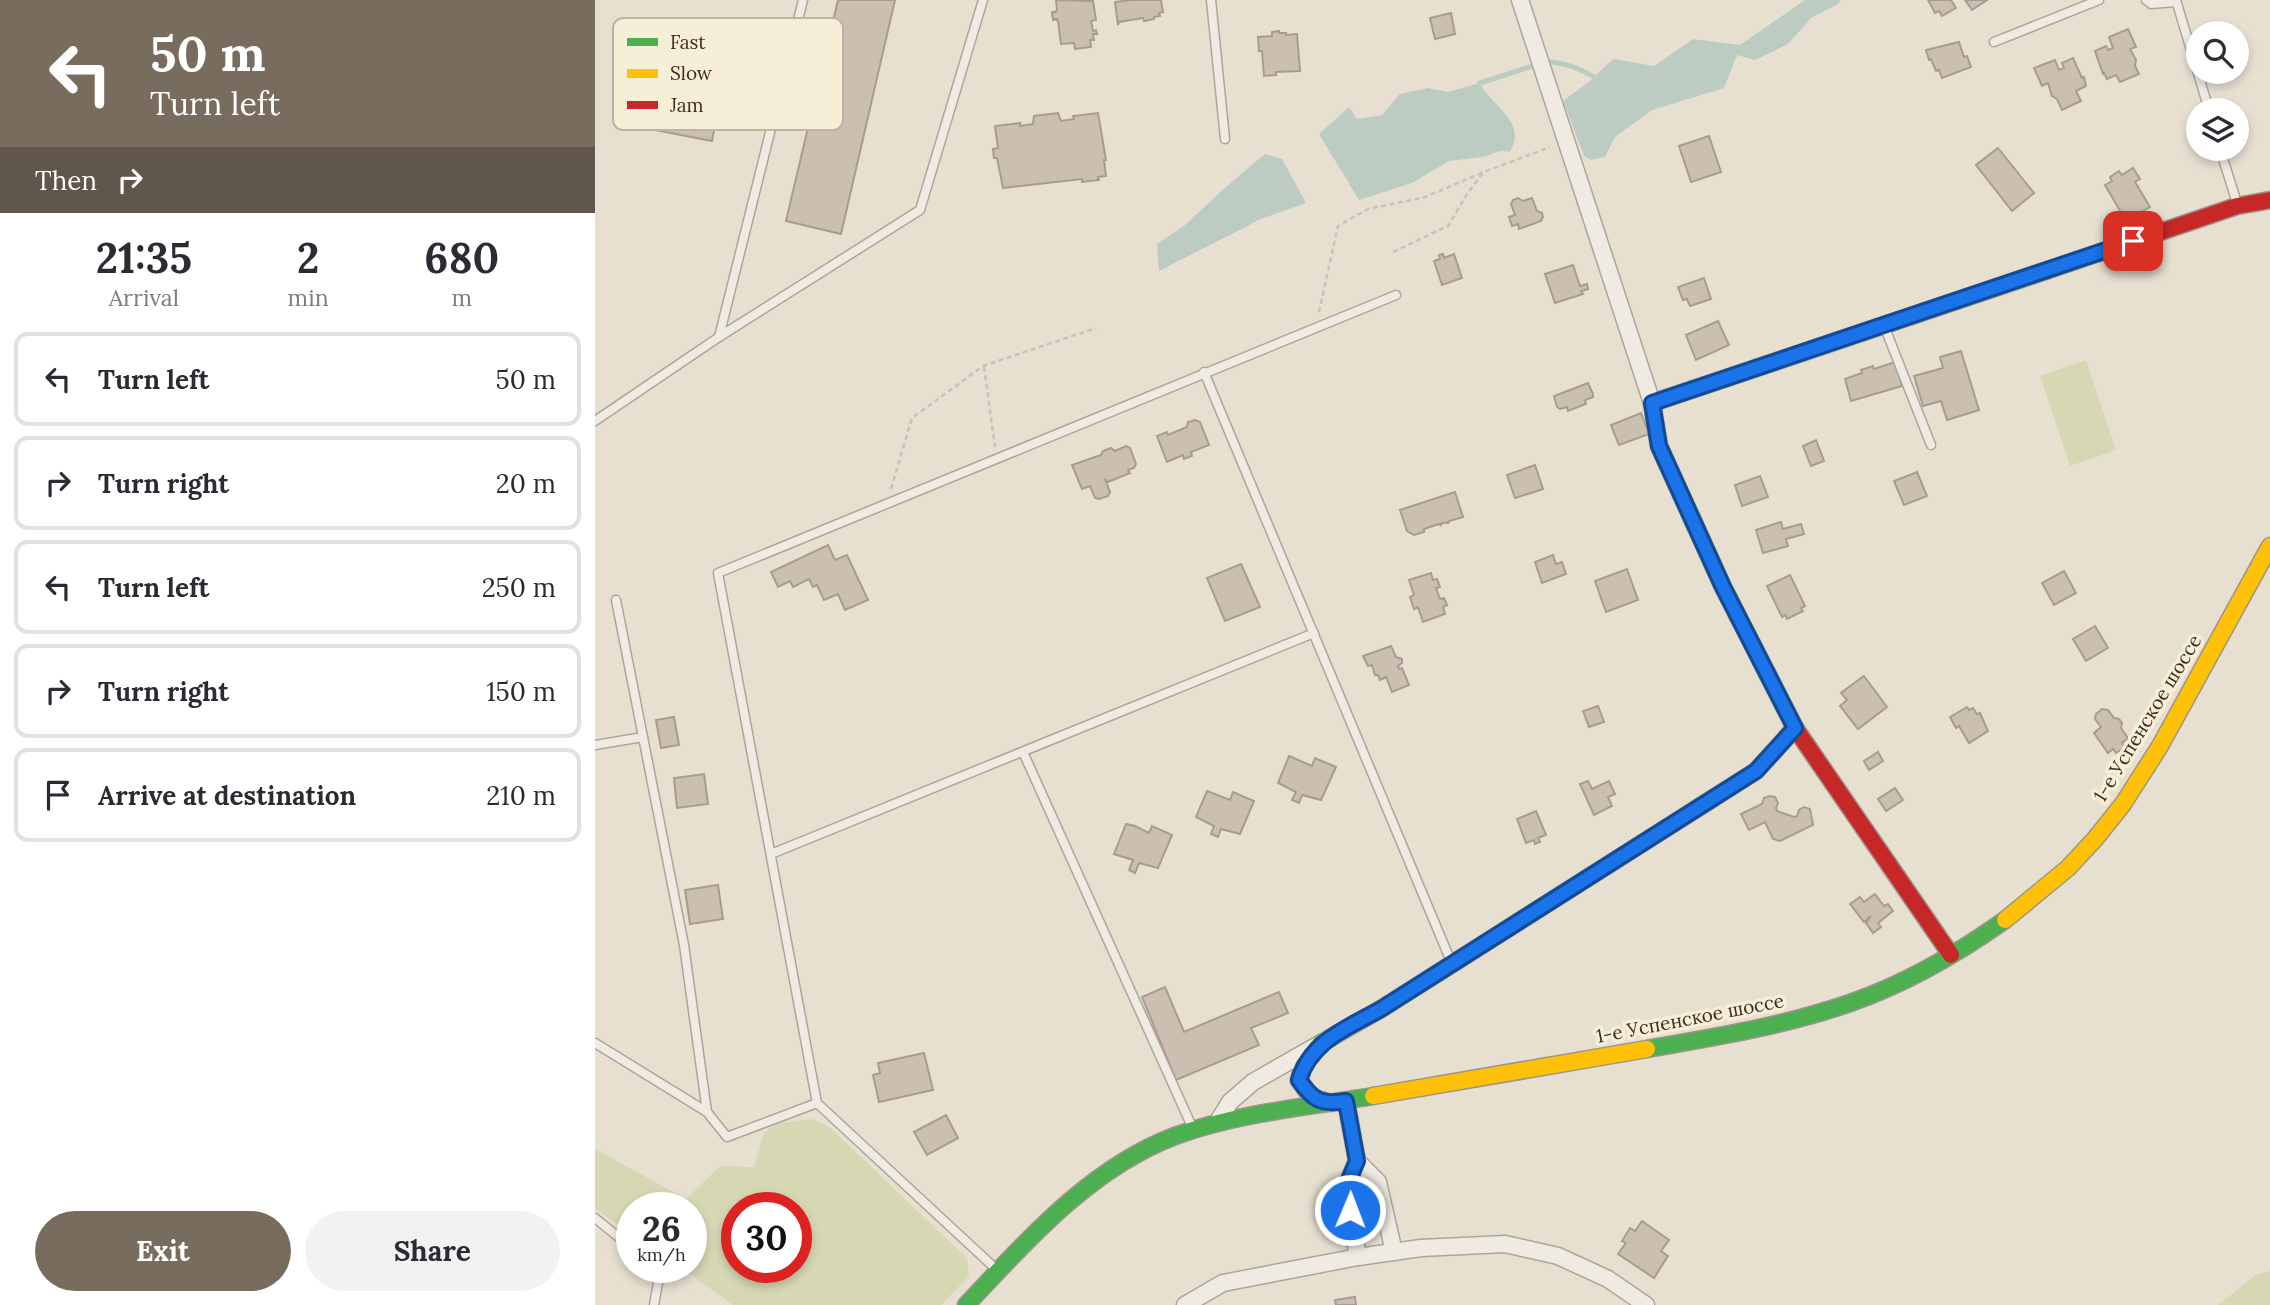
<!DOCTYPE html>
<meta charset="utf-8">
<style>
body{margin:0;font-family:Lora,serif;background:#f2f2f3;color:#2b2b33;height:100vh;display:flex;flex-direction:column;font-size:26px;white-space:nowrap}
*{box-sizing:border-box;margin:0}
p{font-size:23px;color:#7c7c81}
.icon{flex:none;width:38px;height:38px;fill:none;stroke:currentColor;stroke-width:2;stroke-linecap:round;stroke-linejoin:round}
.map{position:relative;flex:1;overflow:hidden}
.sheet{display:flex;flex-direction:column;background:#fff;width:595px}
.sheet>*{flex:none}
.guide{background:#786c5e;color:#fff;overflow:hidden}
.buttons{position:absolute;left:1591px;top:21px;display:grid;gap:14px}
.buttons a{display:grid;place-items:center;width:63px;height:63px;border-radius:50%;background:#fff;box-shadow:0 4px 10px #0003;font-size:35px}
.speed{position:absolute;left:21px;top:1192px;display:flex;gap:14px;font-size:35px;font-weight:700;text-align:center}
.speed>*{display:grid;place-content:center;width:91px;height:91px;border-radius:50%;background:#fff;box-shadow:0 4px 10px #0003;line-height:1}
.speed small{font-size:18px;font-weight:400}
.speed .limit{border:10px solid #d22;background:#fff;color:#111}
.pin{position:absolute;display:grid;place-items:center;width:60px;height:60px;color:#fff;margin:-30px;border-radius:14px;box-shadow:0 4px 10px #0006}
.me{position:absolute;width:77px;margin:-38px;rotate:1deg;stroke-linejoin:round;filter:drop-shadow(0 0 5px #0008)}
.turn{display:flex;align-items:center;gap:24px;height:147px;padding:0 35px;font-size:32px}
.turn .icon{width:91px;height:91px;stroke-width:2.5}
.turn b{display:block;font-size:49px;line-height:60px}
.then{display:flex;align-items:center;height:66px;padding:0 35px;background:#0003;gap:14px;font-size:26px}
.eta{display:flex;justify-content:space-evenly;align-items:center;height:119px;text-align:center}
.eta b{font-size:42px;font-weight:700;line-height:49px}
.button{display:flex;gap:14px;margin-top:auto;padding:14px 35px}
.button a{flex:1;height:80px;border-radius:42px;background:#786c5e;color:#fff;font-size:28px;font-weight:700;line-height:80px;text-align:center}
.button a+a{background:#f2f2f3;color:#2b2b33}
ul{padding:0;list-style:none}
li{display:flex;align-items:center;gap:21px;height:94px;margin:0 14px 10px;padding:0 21px;border:4px solid #e1e1e2;border-radius:14px}
li div{flex:1}
li b{display:block;font-size:26px}
li em{font-style:normal}
main{display:flex;flex:1;min-height:0}
.map>svg:first-child{display:block}
.green{fill:#d6d7b3;fill-rule:evenodd}
.water{fill:#bcccc2}
.lines{fill:none;stroke-linecap:round;stroke-linejoin:round}
.stream{stroke:#bcccc2;stroke-width:5}
.building{fill:#cbbfb2;stroke:#a89c90;stroke-width:2}
.lane-casing{stroke:#ada599;stroke-width:11}
.street-casing{stroke:#ada599;stroke-width:19}
.fast-casing{stroke:#9c958a;stroke-width:19}
.slow-casing{stroke:#9c958a;stroke-width:19}
.jam-casing{stroke:#9c958a;stroke-width:19}
.path{stroke:#c8c2b9;stroke-width:2.5;stroke-dasharray:5 3.5;stroke-linecap:butt}
.lane{stroke:#efebe3;stroke-width:8}
.street{stroke:#efebe3;stroke-width:16}
.fast{stroke:#4caf50;stroke-width:16}
.slow{stroke:#ffc107;stroke-width:16}
.jam{stroke:#c62828;stroke-width:16}
.route-casing{stroke:#114b97;stroke-width:18}
.route{stroke:#1a73e8;stroke-width:12}
.labels{text-anchor:middle;dominant-baseline:central;stroke-width:7;stroke-linejoin:round;paint-order:stroke}
.street-label{font-size:19px;fill:#3d2e20;stroke:#f7eed8}
.key{fill:#f7eed8;stroke:#bfb4a1;stroke-width:2}
.key-label{font-size:19px;fill:#3d2e20}
</style>
<main>
<section class="sheet">
<div class="guide">
<div class="turn"><svg class="icon" aria-label="left" viewBox="0 0 24 24"><path d="M17 20v-9H6M10 6l-5 5 5 5"/></svg><div><b>50 m</b>Turn left</div></div>
<div class="then">Then<svg class="icon" aria-label="right" viewBox="0 0 24 24"><path d="M7 20v-9h11M14 6l5 5-5 5"/></svg></div>
</div>
<div class="eta">
<div><b>21:35</b><p>Arrival</p></div>
<div><b>2</b><p>min</p></div>
<div><b>680</b><p>m</p></div>
</div>
<ul>
<li><svg class="icon" aria-label="left" viewBox="0 0 24 24"><path d="M17 20v-9H6M10 6l-5 5 5 5"/></svg><div><b>Turn left</b></div><em>50 m</em></li>
<li><svg class="icon" aria-label="right" viewBox="0 0 24 24"><path d="M7 20v-9h11M14 6l5 5-5 5"/></svg><div><b>Turn right</b></div><em>20 m</em></li>
<li><svg class="icon" aria-label="left" viewBox="0 0 24 24"><path d="M17 20v-9H6M10 6l-5 5 5 5"/></svg><div><b>Turn left</b></div><em>250 m</em></li>
<li><svg class="icon" aria-label="right" viewBox="0 0 24 24"><path d="M7 20v-9h11M14 6l5 5-5 5"/></svg><div><b>Turn right</b></div><em>150 m</em></li>
<li><svg class="icon" aria-label="arrive" viewBox="0 0 24 24"><path d="M6 21V4h12l-3 4 3 4H6"/></svg><div><b>Arrive at destination</b></div><em>210 m</em></li>
</ul>
<div class="button"><a>Exit</a><a>Share</a></div>
</section>
<div class="map">
<svg width="1675" height="1305" viewBox="0 0 1675 1305">
<rect width="100%" height="100%" fill="#e7e0d1"/>
<g class="green">
<path d="M 1491,360 L 1521,450 L 1475,466 L 1445,376 Z"/>
<path d="M 217,1119 L 233,1126 L 372,1258 L 374,1276 L 346,1305 L 138,1305 L 85,1267 L 96,1267 L 96,1208 L 37,1208 L 37,1234 L 0,1209 L 0,1149 L 91,1199 L 125,1166 L 159,1167 L 169,1133 L 182,1123 ZM 142,1208 L 201,1208 L 201,1267 L 142,1267 Z"/>
<path d="M 1675,1271 L 1675,1305 L 1623,1305 L 1661,1275 Z"/>
</g>
<g class="water">
<path d="M 1210,0 L 1246,0 L 1243,4 L 1216,18 L 1193,44 L 1160,60 L 1142,55 L 1129,88 L 1057,110 L 1020,137 L 1010,157 L 996,160 L 989,156 L 968,101 L 995,81 L 1018,59 L 1059,66 L 1098,39 L 1145,45 Z"/>
<path d="M 885,83 C 896,106 933,121 915,152 L 905,151 L 888,157 L 854,161 L 817,183 L 764,200 L 724,134 L 754,107 L 762,119 L 787,115 L 805,94 L 833,88 L 853,92 Z"/>
<path d="M 670,154 L 687,159 L 711,203 L 666,219 L 564,271 L 562,244 L 590,225 L 633,185 Z"/>
</g>
<g class="lines">
<g class="stream">
<path d="M 956,62 C 972,64 985,68 999,77"/>
<path d="M 885,83 L 941,65"/>
</g>
</g>
<g class="building">
<path d="M 243,0 L 300,0 L 246,234 L 191,221 Z"/>
<path d="M 461,0 L 498,1 L 501,20 L 496,21 L 498,31 L 501,30 L 502,34 L 498,34 L 499,40 L 495,40 L 496,47 L 480,49 L 479,43 L 466,44 L 463,21 L 461,19 L 463,19 L 458,20 L 457,12 L 462,12 L 460,12 L 462,10 Z"/>
<path d="M 535,0 L 566,0 L 568,12 L 564,13 L 565,16 L 559,17 L 559,19 L 549,21 L 548,18 L 524,22 L 523,25 L 520,2 Z"/>
<path d="M 1333,0 L 1356,0 L 1361,8 L 1347,16 L 1344,11 L 1340,13 Z"/>
<path d="M 1370,0 L 1392,0 L 1377,10 Z"/>
<path d="M 856,13 L 860,34 L 840,39 L 835,18 Z"/>
<path d="M 1533,29 L 1541,47 L 1535,49 L 1541,60 L 1540,66 L 1544,74 L 1525,82 L 1521,75 L 1512,79 L 1509,73 L 1508,74 L 1500,51 L 1511,46 L 1513,50 L 1518,48 L 1514,37 Z"/>
<path d="M 684,31 L 684,33 L 691,33 L 691,35 L 702,34 L 705,71 L 681,72 L 681,75 L 669,76 L 667,51 L 664,51 L 663,37 L 677,36 L 677,32 Z"/>
<path d="M 1364,42 L 1369,57 L 1372,56 L 1376,67 L 1347,78 L 1344,70 L 1341,71 L 1336,59 L 1334,60 L 1331,50 Z"/>
<path d="M 1478,58 L 1487,78 L 1489,77 L 1491,86 L 1481,91 L 1486,101 L 1467,110 L 1462,99 L 1457,96 L 1453,83 L 1447,86 L 1439,68 L 1460,60 L 1464,70 L 1469,68 L 1467,63 Z"/>
<path d="M 70,78 L 117,87 L 113,106 L 130,109 L 128,121 L 121,120 L 117,141 L 60,130 Z"/>
<path d="M 463,113 L 466,121 L 479,119 L 478,116 L 503,113 L 511,160 L 509,160 L 511,176 L 503,177 L 504,180 L 487,182 L 487,179 L 408,188 L 402,158 L 399,158 L 398,149 L 403,148 L 400,126 L 425,123 L 425,126 L 438,124 L 439,116 Z"/>
<path d="M 1114,136 L 1126,172 L 1096,182 L 1084,146 Z"/>
<path d="M 1403,148 L 1439,193 L 1417,211 L 1381,165 Z"/>
<path d="M 1538,168 L 1545,179 L 1540,182 L 1555,207 L 1531,221 L 1510,185 L 1517,181 L 1515,177 L 1524,171 L 1527,175 Z"/>
<path d="M 923,198 L 928,201 L 937,198 L 942,211 L 947,213 L 948,217 L 946,221 L 924,229 L 923,224 L 917,226 L 914,217 L 920,215 L 916,204 L 918,200 Z"/>
<path d="M 848,254 L 849,258 L 859,254 L 867,278 L 847,285 L 839,261 L 845,259 L 844,255 Z"/>
<path d="M 978,265 L 985,286 L 992,284 L 993,289 L 986,291 L 988,294 L 960,303 L 950,274 Z"/>
<path d="M 1109,278 L 1116,299 L 1095,306 L 1092,299 L 1088,300 L 1083,287 Z"/>
<path d="M 1123,321 L 1134,345 L 1101,360 L 1091,335 Z"/>
<path d="M 1366,351 L 1384,410 L 1352,420 L 1346,401 L 1328,406 L 1319,376 L 1348,368 L 1345,357 Z"/>
<path d="M 1300,362 L 1307,386 L 1256,401 L 1250,379 L 1267,373 L 1266,370 L 1278,366 L 1279,369 Z"/>
<path d="M 993,383 L 998,394 L 998,397 L 990,400 L 991,404 L 973,411 L 972,407 L 965,409 L 962,407 L 959,396 Z"/>
<path d="M 1046,413 L 1054,434 L 1024,445 L 1016,425 Z"/>
<path d="M 600,420 L 605,422 L 614,445 L 596,452 L 597,456 L 589,459 L 588,455 L 572,462 L 562,436 L 572,432 L 573,435 L 592,427 L 593,422 Z"/>
<path d="M 1221,440 L 1229,461 L 1216,466 L 1208,446 Z"/>
<path d="M 531,446 L 535,448 L 541,464 L 539,468 L 533,470 L 535,473 L 513,482 L 510,479 L 515,492 L 513,496 L 504,499 L 500,498 L 495,486 L 487,489 L 477,465 L 506,455 L 508,451 L 516,448 L 520,451 Z"/>
<path d="M 940,465 L 948,489 L 920,498 L 912,475 Z"/>
<path d="M 1322,472 L 1332,496 L 1309,505 L 1299,481 Z"/>
<path d="M 1165,476 L 1173,497 L 1147,506 L 1140,485 Z"/>
<path d="M 860,492 L 868,517 L 854,521 L 853,524 L 853,522 L 845,524 L 846,526 L 844,524 L 829,529 L 829,532 L 819,535 L 812,531 L 805,510 Z"/>
<path d="M 1186,522 L 1188,529 L 1206,524 L 1209,534 L 1191,539 L 1193,546 L 1168,553 L 1161,530 Z"/>
<path d="M 233,545 L 240,560 L 252,555 L 273,600 L 250,610 L 243,594 L 229,600 L 222,585 L 218,587 L 214,579 L 198,587 L 195,581 L 183,587 L 176,572 Z"/>
<path d="M 958,555 L 961,564 L 967,562 L 971,574 L 947,583 L 940,562 Z"/>
<path d="M 646,564 L 665,607 L 630,621 L 612,578 Z"/>
<path d="M 1032,569 L 1043,600 L 1011,612 L 1000,581 Z"/>
<path d="M 1469,571 L 1481,593 L 1459,605 L 1447,583 Z"/>
<path d="M 836,573 L 838,580 L 842,579 L 845,587 L 841,588 L 845,599 L 849,598 L 852,605 L 848,607 L 850,614 L 828,622 L 823,607 L 819,609 L 815,597 L 819,595 L 814,580 Z"/>
<path d="M 1195,575 L 1210,606 L 1206,608 L 1208,611 L 1192,619 L 1190,615 L 1187,617 L 1172,586 Z"/>
<path d="M 1500,626 L 1513,648 L 1491,661 L 1478,639 Z"/>
<path d="M 796,646 L 801,657 L 807,659 L 807,663 L 803,666 L 804,669 L 807,668 L 814,685 L 797,692 L 791,677 L 785,680 L 783,675 L 780,675 L 777,665 L 773,666 L 768,656 Z"/>
<path d="M 1269,676 L 1292,707 L 1263,729 L 1245,706 L 1252,700 L 1246,693 Z"/>
<path d="M 1003,706 L 1009,722 L 994,727 L 988,711 Z"/>
<path d="M 1372,707 L 1374,710 L 1378,708 L 1382,714 L 1385,713 L 1393,731 L 1374,743 L 1364,726 L 1361,728 L 1355,717 Z"/>
<path d="M 1507,709 L 1513,710 L 1519,718 L 1524,719 L 1527,723 L 1526,728 L 1533,738 L 1527,743 L 1530,747 L 1521,753 L 1518,749 L 1513,753 L 1499,733 L 1506,727 L 1500,719 L 1501,714 Z"/>
<path d="M 79,717 L 84,745 L 66,748 L 61,720 Z"/>
<path d="M 1283,752 L 1288,761 L 1274,770 L 1269,761 Z"/>
<path d="M 694,756 L 717,766 L 720,758 L 741,767 L 726,800 L 707,795 L 704,803 L 697,800 L 701,792 L 683,783 Z"/>
<path d="M 109,774 L 113,804 L 82,808 L 79,778 Z"/>
<path d="M 993,781 L 997,789 L 1014,781 L 1020,794 L 1013,797 L 1017,806 L 999,815 L 985,784 Z"/>
<path d="M 1300,788 L 1308,800 L 1291,811 L 1283,799 Z"/>
<path d="M 612,791 L 635,800 L 638,792 L 659,801 L 645,834 L 626,829 L 623,837 L 616,834 L 619,826 L 601,817 Z"/>
<path d="M 1174,796 L 1180,797 L 1183,803 L 1181,808 L 1182,811 L 1199,817 L 1202,816 L 1204,810 L 1209,807 L 1215,809 L 1218,825 L 1185,841 L 1178,839 L 1170,822 L 1154,830 L 1146,814 L 1167,804 L 1169,798 Z"/>
<path d="M 941,811 L 951,835 L 943,838 L 945,842 L 940,844 L 939,840 L 931,843 L 922,819 Z"/>
<path d="M 531,824 L 540,826 L 554,833 L 557,826 L 577,835 L 563,868 L 544,863 L 540,873 L 534,870 L 538,860 L 519,854 Z"/>
<path d="M 123,885 L 128,919 L 95,924 L 90,890 Z"/>
<path d="M 1280,894 L 1289,906 L 1293,904 L 1298,911 L 1283,923 L 1286,927 L 1278,933 L 1271,923 L 1276,916 L 1269,922 L 1255,904 L 1265,897 L 1269,902 Z"/>
<path d="M 570,987 L 589,1032 L 684,992 L 693,1013 L 656,1028 L 664,1045 L 581,1080 L 547,997 Z"/>
<path d="M 329,1053 L 338,1090 L 284,1102 L 278,1075 L 285,1073 L 283,1063 Z"/>
<path d="M 351,1115 L 363,1138 L 332,1155 L 319,1132 Z"/>
<path d="M 1047,1221 L 1074,1240 L 1066,1251 L 1073,1256 L 1059,1278 L 1023,1254 L 1031,1243 L 1027,1241 L 1035,1228 L 1040,1231 Z"/>
<path d="M 760,1297 L 761,1305 L 741,1305 L 740,1300 Z"/>
</g>
<g class="lines">
<g class="lane-casing">
<g id="lane">
<path d="M 208,0 L 124,337 L 325,210 L 388,0"/>
<path d="M 616,0 L 630,139"/>
<path d="M 1551,0 L 1556,4 L 1581,2"/>
<path d="M 1581,0 L 1614,110"/>
<path d="M 1399,42 L 1504,0"/>
<path d="M 1625,149 L 1642,203"/>
<path d="M 1290,328 L 1336,445"/>
<path d="M 609,372 L 857,964"/>
<path d="M 0,421 L 124,337"/>
<path d="M 21,600 L 89,945 L 112,1112"/>
<path d="M 0,745 L 48,737"/>
<path d="M 428,752 L 598,1129"/>
<path d="M 176,854 L 719,633"/>
<path d="M 0,1043 L 112,1112 L 132,1137 L 222,1103 L 402,1270"/>
<path d="M 222,1103 L 123,573 L 801,295"/>
<path d="M 0,1218 L 37,1248"/>
<path d="M 56,1267 L 64,1277 L 59,1305"/>
</g>
</g>
<g class="street-casing">
<g id="street">
<path d="M 925,0 L 1057,403"/>
<path d="M 751,1101 L 762,1161 L 751,1187 L 763,1257"/>
<path d="M 622,1123 L 635,1102 L 658,1082 L 786,1009 L 1161,771 L 1200,728"/>
<path d="M 762,1161 L 783,1182 L 799,1252"/>
<path d="M 590,1305 L 628,1283 L 763,1257 L 826,1248 L 910,1244 L 963,1256 L 1013,1279 L 1051,1305"/>
</g>
</g>
<g class="fast-casing">
<g id="fast">
<path d="M 726,1043 L 708,1066 L 704,1080 L 716,1097 L 736,1103"/>
<path d="M 1052,1049 C 1120,1037 1189,1026 1255,1003 C 1310,984 1362,954 1410,920"/>
<path d="M 371,1305 C 432,1241 495,1168 580,1136 C 643,1113 712,1107 778,1096"/>
</g>
</g>
<g class="slow-casing">
<g id="slow">
<path d="M 1099,523 L 1064,446 L 1057,403 L 1453,270"/>
<path d="M 1410,920 L 1473,868 L 1500,839 L 1528,804 L 1565,746 L 1675,546"/>
<path d="M 778,1096 L 1052,1049"/>
</g>
</g>
<g class="jam-casing">
<g id="jam">
<path d="M 1453,270 L 1642,206 L 1675,200"/>
<path d="M 1099,523 L 1128,587 L 1200,728 L 1356,955"/>
</g>
</g>
<g class="path">
<path d="M 798,252 L 853,226 L 872,194 L 889,172 L 955,147"/>
<path d="M 724,312 L 743,226 L 773,209 L 830,197 L 889,172"/>
<path d="M 389,367 L 400,447"/>
<path d="M 296,489 L 317,418 L 388,366 L 501,328"/>
</g>
<use href="#lane" class="lane"/>
<use href="#street" class="street"/>
<use href="#fast" class="fast"/>
<use href="#slow" class="slow"/>
<use href="#jam" class="jam"/>
</g>
<g class="lines">
<g class="route-casing">
<path id="route" d="M 755,1210 L 751,1187 L 762,1161 L 751,1101 C 725,1105 718,1100 704,1080 C 716,1041 752,1028 786,1009 L 1161,771 L 1200,728 L 1128,587 L 1064,446 L 1057,403 L 1538,241"/>
</g>
<use href="#route" class="route"/>
</g>
<g class="labels">
<g class="street-label">
<text transform="translate(1552 718) rotate(-59)">1-е Успенское шоссе</text>
<text transform="translate(1095 1018) rotate(-11)">1-е Успенское шоссе</text>
</g>
</g>
<rect x="18" y="18" width="230" height="112" rx="10" class="key"/>
<rect x="32" y="38" width="31" height="8" fill="#4caf50"/>
<rect x="32" y="69" width="31" height="9" fill="#ffc107"/>
<rect x="32" y="101" width="31" height="8" fill="#c62828"/>
<g class="key-label">
<text x="75" y="49">Fast</text>
<text x="75" y="80">Slow</text>
<text x="75" y="112">Jam</text>
</g>
</svg>
<div class="buttons">
<a><svg class="icon" aria-label="search" viewBox="0 0 24 24"><circle cx="10" cy="10" r="6"/><path d="M15 15l6 6"/></svg></a>
<a><svg class="icon" aria-label="layers" viewBox="0 0 24 24"><path d="M12 4l9 5-9 5-9-5zM3 14l9 5 9-5"/></svg></a>
</div>
<div class="speed"><div>26<small>km/h</small></div><div class="limit">30</div></div>
<div class="pin" style="left:1538px;top:241px;background:#d93025"><svg class="icon" aria-label="arrive" viewBox="0 0 24 24"><path d="M6 21V4h12l-3 4 3 4H6"/></svg></div>
<svg class="me" style="left:755px;top:1210px" viewBox="-20 -20 40 40"><circle r="17" fill="#1a73e8" stroke="#fff" stroke-width="3"/><path d="M0-11L8 9 0 5-8 9z" fill="#fff"/></svg>
</div>
</main>
